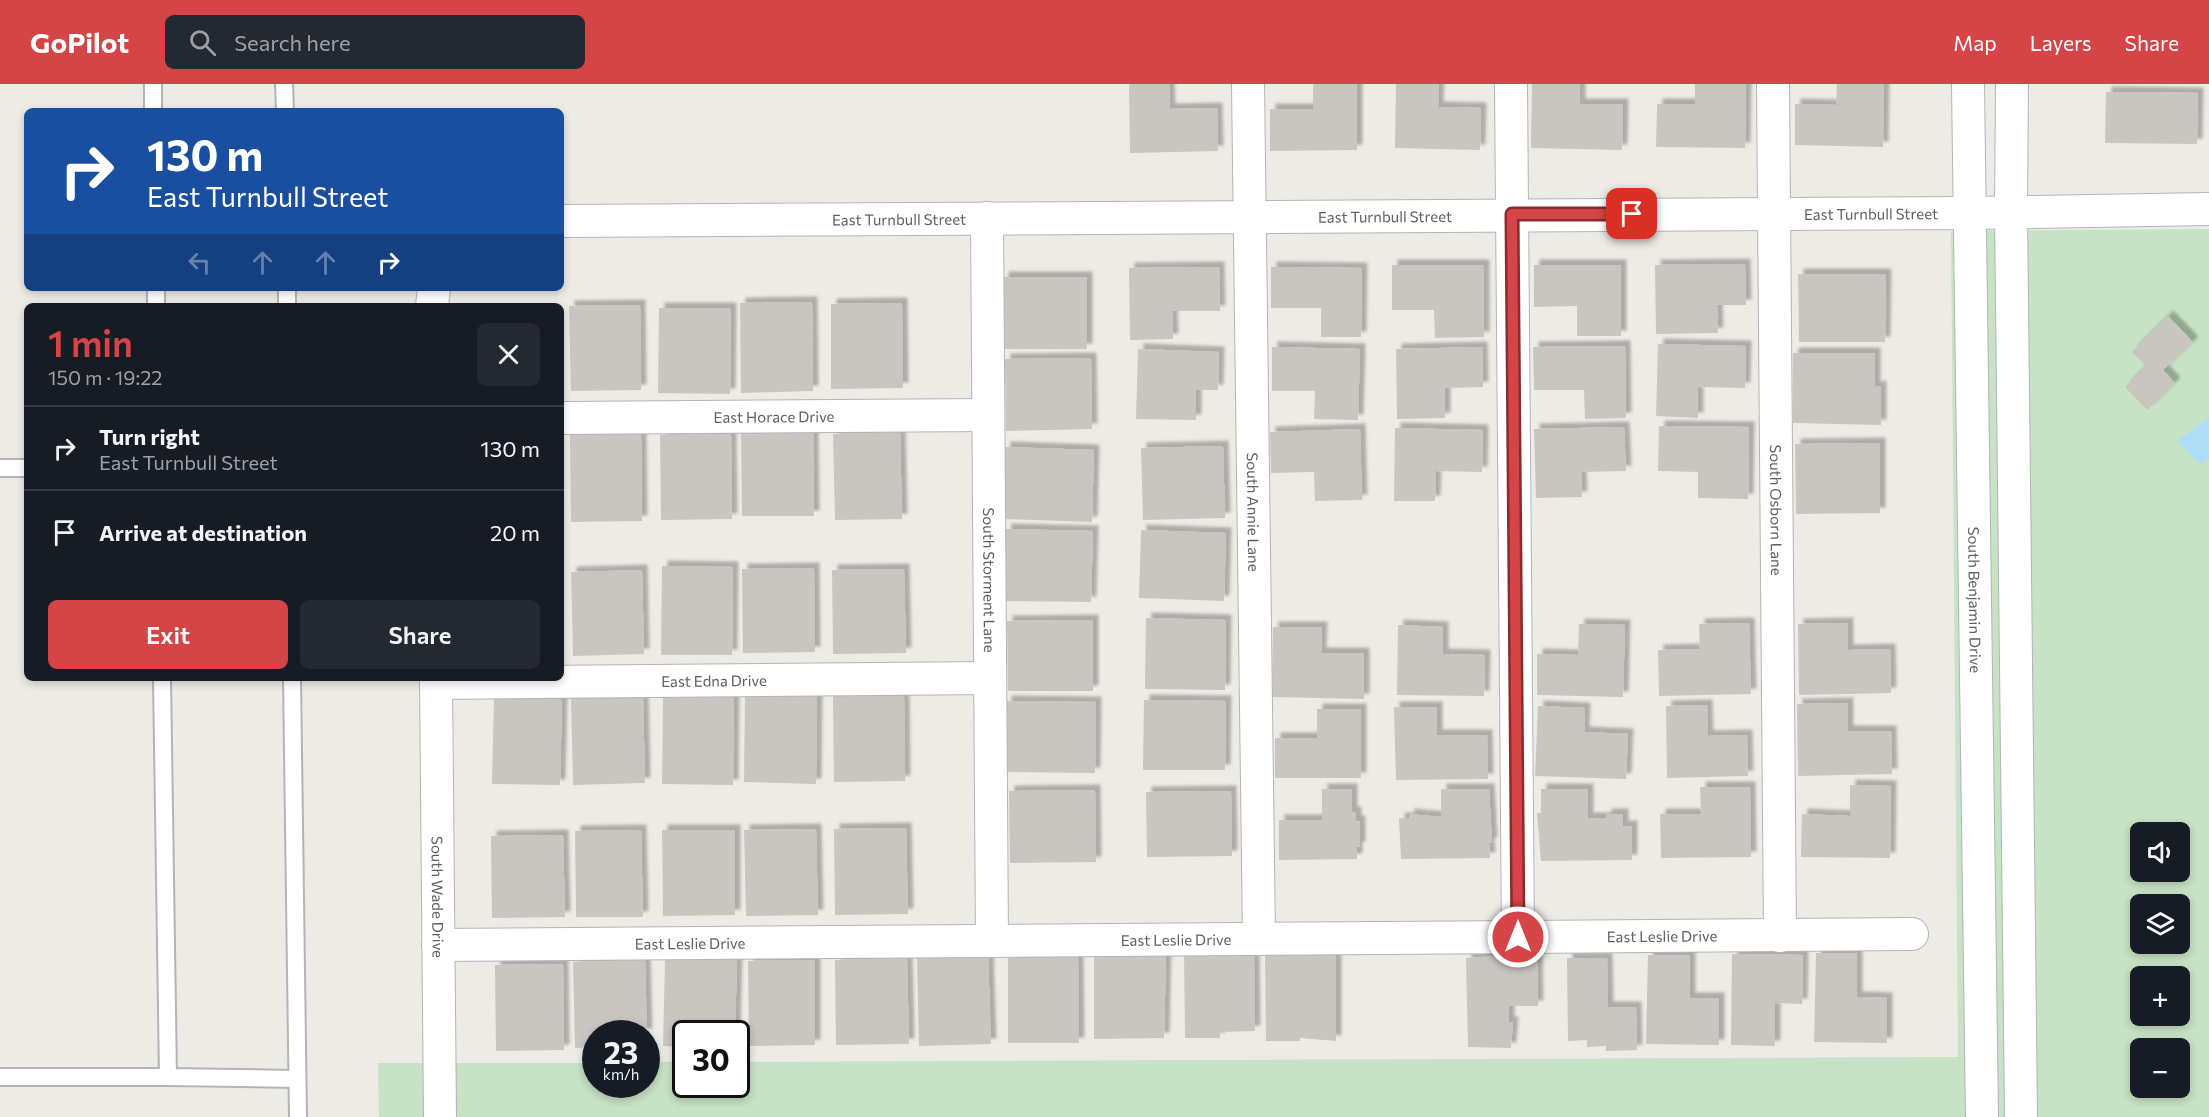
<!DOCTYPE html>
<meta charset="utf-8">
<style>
body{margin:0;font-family:Commissioner,sans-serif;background:#242831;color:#f1f3f6;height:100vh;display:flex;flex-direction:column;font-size:22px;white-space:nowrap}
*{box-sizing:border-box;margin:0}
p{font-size:20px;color:#9ea1a6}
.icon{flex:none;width:33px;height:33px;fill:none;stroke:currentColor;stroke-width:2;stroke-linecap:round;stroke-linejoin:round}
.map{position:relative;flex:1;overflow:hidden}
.side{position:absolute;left:24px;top:219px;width:540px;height:378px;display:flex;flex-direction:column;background:#171b24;border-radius:9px;box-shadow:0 3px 9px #0003}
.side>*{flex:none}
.top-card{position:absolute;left:24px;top:24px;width:540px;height:183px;border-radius:9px;box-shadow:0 3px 9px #0003;background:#1a4fa0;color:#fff;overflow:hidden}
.buttons{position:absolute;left:2130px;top:738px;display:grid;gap:12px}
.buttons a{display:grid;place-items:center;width:60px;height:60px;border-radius:9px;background:#171b24;box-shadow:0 3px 9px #0003;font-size:30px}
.speed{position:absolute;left:582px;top:936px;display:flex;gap:12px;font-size:30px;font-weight:700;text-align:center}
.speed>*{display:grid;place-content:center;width:78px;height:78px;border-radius:50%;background:#171b24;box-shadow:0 3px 9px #0003;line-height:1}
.speed small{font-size:15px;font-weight:400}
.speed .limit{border:3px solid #111;border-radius:9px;background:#fff;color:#111}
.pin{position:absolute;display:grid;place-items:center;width:51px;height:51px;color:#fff;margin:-26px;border-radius:12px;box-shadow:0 3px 9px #0006}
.me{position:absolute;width:66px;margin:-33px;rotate:0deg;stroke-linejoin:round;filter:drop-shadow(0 0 4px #0008)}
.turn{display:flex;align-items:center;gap:21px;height:126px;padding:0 24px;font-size:27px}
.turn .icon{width:78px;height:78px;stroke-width:2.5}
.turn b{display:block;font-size:42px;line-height:51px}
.lanes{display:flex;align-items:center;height:57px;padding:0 24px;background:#0003;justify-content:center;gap:30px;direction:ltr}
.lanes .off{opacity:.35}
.round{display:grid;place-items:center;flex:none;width:63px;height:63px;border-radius:9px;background:#242831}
.head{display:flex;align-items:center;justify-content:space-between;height:102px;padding:0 24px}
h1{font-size:36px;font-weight:600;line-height:45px;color:#d54446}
.action{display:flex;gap:12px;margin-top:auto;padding:12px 24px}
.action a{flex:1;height:69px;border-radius:9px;background:#d54446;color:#fff;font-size:24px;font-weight:600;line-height:69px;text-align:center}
.action a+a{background:#242831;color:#f1f3f6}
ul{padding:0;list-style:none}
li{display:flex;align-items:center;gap:18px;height:84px;padding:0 24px;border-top:2px solid #363941}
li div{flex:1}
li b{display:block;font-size:22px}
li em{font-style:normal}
header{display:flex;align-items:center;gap:36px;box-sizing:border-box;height:84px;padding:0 30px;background:#d54446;color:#fff}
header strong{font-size:28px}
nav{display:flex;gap:33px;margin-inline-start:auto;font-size:21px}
.search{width:420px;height:54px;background:#242831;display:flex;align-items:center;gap:15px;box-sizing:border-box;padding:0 21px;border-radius:9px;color:#9ea1a6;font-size:22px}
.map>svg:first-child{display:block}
.green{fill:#c7e2c5;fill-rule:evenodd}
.water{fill:#aeddf5}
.building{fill:#c9c6c2;filter:url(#shadow)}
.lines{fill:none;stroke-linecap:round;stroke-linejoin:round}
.lane-casing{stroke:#b2b5b8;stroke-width:20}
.street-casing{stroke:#b2b5b8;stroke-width:34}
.lane{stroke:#fff;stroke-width:16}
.street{stroke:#fff;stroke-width:32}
.route-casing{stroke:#8a2c2e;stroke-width:15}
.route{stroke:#d54446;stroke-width:10}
.labels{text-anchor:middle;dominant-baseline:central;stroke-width:5;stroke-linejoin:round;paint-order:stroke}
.street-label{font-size:15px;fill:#5d6164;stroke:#fff}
</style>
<header>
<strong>GoPilot</strong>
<div class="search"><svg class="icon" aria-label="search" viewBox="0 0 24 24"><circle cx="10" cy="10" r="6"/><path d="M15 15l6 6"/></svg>Search here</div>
<nav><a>Map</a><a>Layers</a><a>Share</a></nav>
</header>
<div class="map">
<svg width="2209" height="1033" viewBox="0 0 2209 1033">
<defs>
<filter id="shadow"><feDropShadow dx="5.5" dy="-5.5" stdDeviation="1.5" flood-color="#0004"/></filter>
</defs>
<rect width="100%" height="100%" fill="#edebe5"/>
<path class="green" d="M 2209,145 L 2209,1033 L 379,1033 L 378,979 L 595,979 L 596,1000 L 646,1000 L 647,978 L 685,978 L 686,1000 L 736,1000 L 737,978 L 1958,973 L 1951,147 ZM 2140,748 L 2180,748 L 2180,788 L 2140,788 ZM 2140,820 L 2180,820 L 2180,860 L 2140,860 ZM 2140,892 L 2180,892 L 2180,932 L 2140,932 ZM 2140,964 L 2180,964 L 2180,1004 L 2140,1004 Z"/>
<path class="water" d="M 2209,334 L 2209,375 L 2199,380 L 2177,357 Z"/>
<g class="building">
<path d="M 1129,0 L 1169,0 L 1170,25 L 1217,24 L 1218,67 L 1130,69 Z"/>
<path d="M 1313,0 L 1357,0 L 1357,66 L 1270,67 L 1270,25 L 1313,25 Z"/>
<path d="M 1396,0 L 1439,0 L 1438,23 L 1481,24 L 1480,66 L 1395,64 Z"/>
<path d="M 1532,0 L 1580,0 L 1580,20 L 1623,20 L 1622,66 L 1531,64 Z"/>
<path d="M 1695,0 L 1746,0 L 1745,64 L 1656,63 L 1657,20 L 1695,20 Z"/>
<path d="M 1837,0 L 1884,0 L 1883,63 L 1795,61 L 1795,20 L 1836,21 Z"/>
<path d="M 2106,8 L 2198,9 L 2197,60 L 2105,59 Z"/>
<path d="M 1745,180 L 1746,221 L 1717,221 L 1718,249 L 1656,250 L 1655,181 Z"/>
<path d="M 1392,181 L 1484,181 L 1484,253 L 1435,254 L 1434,226 L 1392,226 Z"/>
<path d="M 1534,181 L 1621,181 L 1621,252 L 1577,252 L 1577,222 L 1534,223 Z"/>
<path d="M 1219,183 L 1220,227 L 1172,227 L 1173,255 L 1130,256 L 1129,184 Z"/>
<path d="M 1271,183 L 1362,184 L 1361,253 L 1321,253 L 1321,224 L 1271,224 Z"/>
<path d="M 1798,190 L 1886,190 L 1885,258 L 1799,258 Z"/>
<rect x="1003" y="193" width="84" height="72"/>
<path d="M 812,218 L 813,307 L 741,309 L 740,219 Z"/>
<path d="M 902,219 L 903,304 L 831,305 L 831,220 Z"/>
<path d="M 640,221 L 641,306 L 571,307 L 569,222 Z"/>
<path d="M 659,224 L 731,224 L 730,310 L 658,309 Z"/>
<path d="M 2168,232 L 2193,258 L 2163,286 L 2175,299 L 2147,326 L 2125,303 L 2146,282 L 2132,268 Z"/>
<path d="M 1658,260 L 1746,262 L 1745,304 L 1698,303 L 1698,334 L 1656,332 Z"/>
<path d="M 1625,262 L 1626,334 L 1585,335 L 1584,306 L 1534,306 L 1533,263 Z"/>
<path d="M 1272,263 L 1360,265 L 1358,336 L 1314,335 L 1315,307 L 1272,307 Z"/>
<path d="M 1482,263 L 1483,303 L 1445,304 L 1445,334 L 1397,335 L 1396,265 Z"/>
<path d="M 1138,265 L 1219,268 L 1218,306 L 1196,306 L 1196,336 L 1136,335 Z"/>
<path d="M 1793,269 L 1875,269 L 1875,303 L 1881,302 L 1881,341 L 1793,339 Z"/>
<path d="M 1091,274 L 1092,345 L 1006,347 L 1005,275 Z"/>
<path d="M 1659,342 L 1749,343 L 1748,415 L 1698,414 L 1698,388 L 1658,387 Z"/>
<path d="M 1624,343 L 1626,387 L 1581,388 L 1582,413 L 1536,414 L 1534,345 Z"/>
<path d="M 1395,344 L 1483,346 L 1482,388 L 1436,387 L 1435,417 L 1394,417 Z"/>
<path d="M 1360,345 L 1362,416 L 1315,417 L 1314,388 L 1271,389 L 1270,348 Z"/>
<path d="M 813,348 L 814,432 L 742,432 L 741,349 Z"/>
<path d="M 900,348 L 902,435 L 835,436 L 833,350 Z"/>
<path d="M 641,349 L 642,437 L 571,438 L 570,350 Z"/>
<path d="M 731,350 L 732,435 L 661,436 L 660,351 Z"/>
<path d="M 1880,359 L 1880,429 L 1796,430 L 1795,360 Z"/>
<path d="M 1223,362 L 1225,434 L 1143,436 L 1141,364 Z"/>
<path d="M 1005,363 L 1094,366 L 1092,438 L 1003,435 Z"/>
<path d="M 1006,445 L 1093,447 L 1091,518 L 1004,517 Z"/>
<path d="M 1141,446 L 1226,449 L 1224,517 L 1139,514 Z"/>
<path d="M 662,482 L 733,483 L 732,571 L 661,571 Z"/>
<path d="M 814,484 L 815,568 L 743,569 L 742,485 Z"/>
<path d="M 904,485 L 906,569 L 833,570 L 832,486 Z"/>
<path d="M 642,486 L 644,570 L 573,572 L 571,488 Z"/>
<path d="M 1146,534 L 1226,536 L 1225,606 L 1145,605 Z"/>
<path d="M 1093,536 L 1093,607 L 1008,607 L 1007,537 Z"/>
<path d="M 1749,539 L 1751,610 L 1659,612 L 1658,566 L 1700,565 L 1699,540 Z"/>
<path d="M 1848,539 L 1848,566 L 1890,565 L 1891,609 L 1799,611 L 1798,540 Z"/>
<path d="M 1579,540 L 1625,541 L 1623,613 L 1537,611 L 1537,570 L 1578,571 Z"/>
<path d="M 1398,541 L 1443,543 L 1443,570 L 1485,571 L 1484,612 L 1397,611 Z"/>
<path d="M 1273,543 L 1322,543 L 1321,569 L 1364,569 L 1364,615 L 1272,613 Z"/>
<path d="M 745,610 L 817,612 L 816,700 L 744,698 Z"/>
<path d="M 663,611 L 734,612 L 733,701 L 662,700 Z"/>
<path d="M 904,611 L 905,697 L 834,698 L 833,612 Z"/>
<path d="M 643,613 L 645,699 L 573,701 L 571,614 Z"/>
<path d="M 494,614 L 562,616 L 560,701 L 492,700 Z"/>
<path d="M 1144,616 L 1226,617 L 1225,686 L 1143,686 Z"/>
<path d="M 1006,617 L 1096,618 L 1095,689 L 1006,688 Z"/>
<path d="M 1848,619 L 1848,647 L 1891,647 L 1892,690 L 1798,692 L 1797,620 Z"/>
<path d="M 1707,621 L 1708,652 L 1747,651 L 1748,692 L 1667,694 L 1666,622 Z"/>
<path d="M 1538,622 L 1585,624 L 1584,648 L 1628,650 L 1626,695 L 1535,692 Z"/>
<path d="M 1394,623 L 1437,623 L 1437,651 L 1487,651 L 1488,695 L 1396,696 Z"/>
<path d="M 1317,625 L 1361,625 L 1361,694 L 1275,694 L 1275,654 L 1317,654 Z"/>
<path d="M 1850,701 L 1891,702 L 1890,774 L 1801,773 L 1802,730 L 1850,732 Z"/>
<path d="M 1700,703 L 1750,703 L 1751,773 L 1661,774 L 1660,730 L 1701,730 Z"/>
<path d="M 1322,705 L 1352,705 L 1352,728 L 1356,728 L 1356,737 L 1360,737 L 1360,763 L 1357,763 L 1357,775 L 1279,776 L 1279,736 L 1322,736 Z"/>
<path d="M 1441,705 L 1489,705 L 1492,759 L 1489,759 L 1490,774 L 1401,775 L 1399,734 L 1409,734 L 1409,730 L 1441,733 Z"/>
<path d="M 1541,705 L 1588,705 L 1588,734 L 1606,734 L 1606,730 L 1623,730 L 1623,742 L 1632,742 L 1632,776 L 1541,777 L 1537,729 L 1541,729 Z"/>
<path d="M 1095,706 L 1096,778 L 1010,779 L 1009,707 Z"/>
<path d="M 1231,707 L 1232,772 L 1147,773 L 1146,708 Z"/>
<path d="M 906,744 L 908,830 L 835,831 L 834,745 Z"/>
<path d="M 816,745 L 818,831 L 746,832 L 744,746 Z"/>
<path d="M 641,746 L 643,833 L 576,833 L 575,747 Z"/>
<path d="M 662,746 L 735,746 L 735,831 L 663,832 Z"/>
<path d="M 563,751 L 565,833 L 492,834 L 491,752 Z"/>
<path d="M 1254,866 L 1255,947 L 1220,948 L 1220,954 L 1185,954 L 1184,869 Z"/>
<path d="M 1265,866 L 1336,869 L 1336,957 L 1300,954 L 1300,957 L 1266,957 Z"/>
<path d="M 1816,869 L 1857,869 L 1857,913 L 1887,914 L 1887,959 L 1814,958 Z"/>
<path d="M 1166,870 L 1164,954 L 1094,955 L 1094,871 Z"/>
<path d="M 1732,870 L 1803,871 L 1802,920 L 1775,919 L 1775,962 L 1731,961 Z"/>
<path d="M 1513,871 L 1537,872 L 1538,922 L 1509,922 L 1509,938 L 1513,938 L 1511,964 L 1468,963 L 1466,874 Z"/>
<path d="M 1648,871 L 1690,871 L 1690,914 L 1719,914 L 1719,961 L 1646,960 Z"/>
<path d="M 988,872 L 991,960 L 919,962 L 917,874 Z"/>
<path d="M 1078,872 L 1079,959 L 1008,959 L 1008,874 Z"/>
<path d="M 665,874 L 737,875 L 735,950 L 686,950 L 686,963 L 663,962 Z"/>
<path d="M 907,874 L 909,960 L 836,961 L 835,876 Z"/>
<path d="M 1567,874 L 1607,874 L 1608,923 L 1636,923 L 1637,966 L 1606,967 L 1606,962 L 1587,963 L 1587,956 L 1568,957 Z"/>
<path d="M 645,876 L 647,950 L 596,950 L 596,963 L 575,964 L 573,878 Z"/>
<path d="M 815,876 L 815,961 L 749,962 L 748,877 Z"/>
<path d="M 563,880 L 564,966 L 496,967 L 495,881 Z"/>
</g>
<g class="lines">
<g class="lane-casing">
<g id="lane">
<path d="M 153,0 L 153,27"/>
<path d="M 284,0 L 285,27"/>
<path d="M 156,204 L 156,222"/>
<path d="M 287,204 L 287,222"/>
<path d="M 0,384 L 27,384"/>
<path d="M 162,594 L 168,993 L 297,995"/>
<path d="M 292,594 L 298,1033"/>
<path d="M 0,993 L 168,993"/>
</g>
</g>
<g class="street-casing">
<g id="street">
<path id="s1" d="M 1248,0 L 1259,855"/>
<path d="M 1511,0 L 1518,853"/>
<path id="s2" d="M 1773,0 L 1780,852"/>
<path id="s3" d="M 1968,0 L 1982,1033"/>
<path d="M 2012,0 L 2011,127 L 2021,1033"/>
<path id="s4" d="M 987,134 L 992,857"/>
<path id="s5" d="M 561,137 L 1968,129 L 2209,125"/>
<path d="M 432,222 L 434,204"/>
<path id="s6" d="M 561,334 L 988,331"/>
<path id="s7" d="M 436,594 L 440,1033"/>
<path id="s8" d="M 436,599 L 990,594"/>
<path id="s9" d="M 438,861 L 1912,850"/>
</g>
</g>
<use href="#lane" class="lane"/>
<use href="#street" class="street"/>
</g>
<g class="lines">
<g class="route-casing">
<path id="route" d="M 1518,853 L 1512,130 L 1632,130"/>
</g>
<use href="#route" class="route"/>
</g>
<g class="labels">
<g class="street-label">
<text stroke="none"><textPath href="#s5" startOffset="1310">East Turnbull Street</textPath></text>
<text stroke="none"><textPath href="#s5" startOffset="824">East Turnbull Street</textPath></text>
<text stroke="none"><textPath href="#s5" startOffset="338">East Turnbull Street</textPath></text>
<text stroke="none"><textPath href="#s6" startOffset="213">East Horace Drive</textPath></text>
<text stroke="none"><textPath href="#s2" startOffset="426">South Osborn Lane</textPath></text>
<text stroke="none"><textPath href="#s1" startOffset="428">South Annie Lane</textPath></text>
<text stroke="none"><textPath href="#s4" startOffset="362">South Storment Lane</textPath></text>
<text stroke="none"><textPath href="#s3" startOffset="516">South Benjamin Drive</textPath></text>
<text stroke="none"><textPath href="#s8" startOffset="278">East Edna Drive</textPath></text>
<text stroke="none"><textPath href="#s7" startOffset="219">South Wade Drive</textPath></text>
<text stroke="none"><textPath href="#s9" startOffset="1224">East Leslie Drive</textPath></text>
<text stroke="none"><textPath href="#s9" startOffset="738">East Leslie Drive</textPath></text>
<text stroke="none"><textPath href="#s9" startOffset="252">East Leslie Drive</textPath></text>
</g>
</g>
</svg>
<div class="buttons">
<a><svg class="icon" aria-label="sound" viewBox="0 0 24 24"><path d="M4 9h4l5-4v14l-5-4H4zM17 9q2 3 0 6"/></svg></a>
<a><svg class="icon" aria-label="layers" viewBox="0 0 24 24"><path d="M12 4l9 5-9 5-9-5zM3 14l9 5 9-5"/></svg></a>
<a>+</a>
<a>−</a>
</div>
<div class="speed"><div>23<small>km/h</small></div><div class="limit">30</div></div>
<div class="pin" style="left:1632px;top:130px;background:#d93025"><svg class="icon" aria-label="arrive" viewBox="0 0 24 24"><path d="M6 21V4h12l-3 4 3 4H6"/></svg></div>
<svg class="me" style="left:1518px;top:853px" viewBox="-20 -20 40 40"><circle r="17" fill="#d54446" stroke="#fff" stroke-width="3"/><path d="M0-11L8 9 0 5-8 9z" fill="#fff"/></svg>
<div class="top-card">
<div class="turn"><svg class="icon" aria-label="right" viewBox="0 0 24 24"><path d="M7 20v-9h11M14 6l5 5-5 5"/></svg><div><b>130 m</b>East Turnbull Street</div></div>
<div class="lanes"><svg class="icon off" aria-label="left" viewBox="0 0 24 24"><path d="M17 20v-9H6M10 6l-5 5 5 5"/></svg><svg class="icon off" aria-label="ahead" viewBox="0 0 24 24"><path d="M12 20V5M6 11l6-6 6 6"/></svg><svg class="icon off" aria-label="ahead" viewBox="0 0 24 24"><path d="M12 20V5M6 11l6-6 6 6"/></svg><svg class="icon" aria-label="right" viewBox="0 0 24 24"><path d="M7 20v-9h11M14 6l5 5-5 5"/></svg></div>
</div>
<section class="side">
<div class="head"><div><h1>1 min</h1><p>150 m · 19:22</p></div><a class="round"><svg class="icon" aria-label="close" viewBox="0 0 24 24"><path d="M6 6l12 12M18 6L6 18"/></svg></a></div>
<ul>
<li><svg class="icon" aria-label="right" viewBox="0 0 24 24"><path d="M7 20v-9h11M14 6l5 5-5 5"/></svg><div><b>Turn right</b><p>East Turnbull Street</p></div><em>130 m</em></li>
<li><svg class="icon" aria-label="arrive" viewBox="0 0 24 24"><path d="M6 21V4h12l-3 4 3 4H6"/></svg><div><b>Arrive at destination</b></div><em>20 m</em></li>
</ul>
<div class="action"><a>Exit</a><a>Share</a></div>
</section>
</div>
